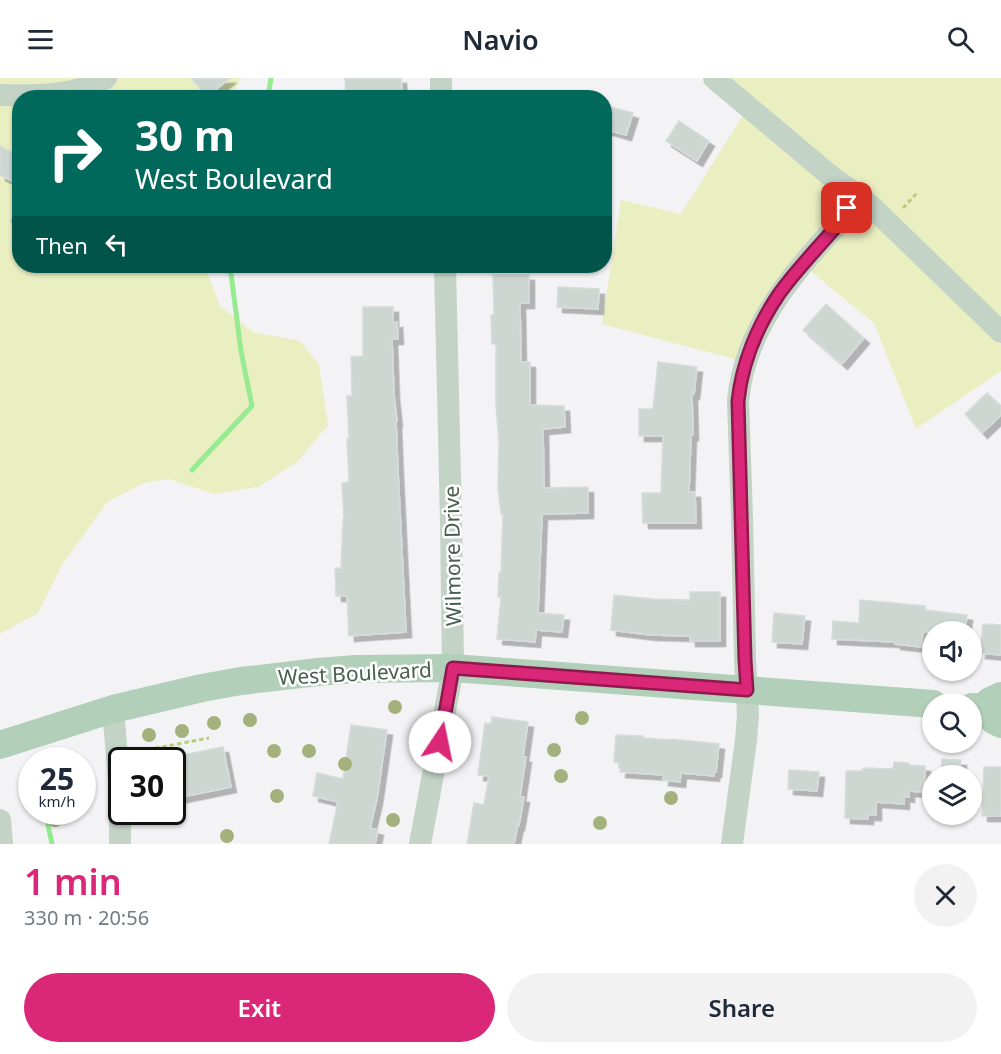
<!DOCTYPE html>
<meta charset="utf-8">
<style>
body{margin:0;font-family:"Noto Sans",sans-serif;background:#f2f2f3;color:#1f2937;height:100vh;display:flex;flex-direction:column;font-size:22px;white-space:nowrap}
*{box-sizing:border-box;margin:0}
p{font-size:20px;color:#747a83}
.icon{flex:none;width:33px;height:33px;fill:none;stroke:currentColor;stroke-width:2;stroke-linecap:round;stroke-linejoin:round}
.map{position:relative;height:766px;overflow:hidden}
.details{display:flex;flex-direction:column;background:#fff;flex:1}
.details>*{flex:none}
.hud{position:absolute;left:12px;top:12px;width:600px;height:183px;border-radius:24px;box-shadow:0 2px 4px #0004;background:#00695c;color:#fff;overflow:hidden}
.controls{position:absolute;left:922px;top:543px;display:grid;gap:12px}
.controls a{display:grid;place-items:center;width:60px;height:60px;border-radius:50%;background:#fff;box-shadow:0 2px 4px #0004;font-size:30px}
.speed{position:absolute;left:18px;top:669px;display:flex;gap:12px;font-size:30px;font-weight:700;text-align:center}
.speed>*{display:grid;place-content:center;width:78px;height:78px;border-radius:50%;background:#fff;box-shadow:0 2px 4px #0004;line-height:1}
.speed small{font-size:15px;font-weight:400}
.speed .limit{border:3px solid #111;border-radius:9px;background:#fff;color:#111}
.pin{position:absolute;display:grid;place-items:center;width:51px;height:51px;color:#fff;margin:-26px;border-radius:12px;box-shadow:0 3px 9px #0006}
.me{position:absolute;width:66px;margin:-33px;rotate:11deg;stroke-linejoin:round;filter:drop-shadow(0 0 4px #0008)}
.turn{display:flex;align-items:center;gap:21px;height:126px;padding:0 24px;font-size:27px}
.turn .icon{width:78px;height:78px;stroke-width:2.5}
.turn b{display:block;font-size:42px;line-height:51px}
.then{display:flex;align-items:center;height:57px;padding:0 24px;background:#0003;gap:12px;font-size:22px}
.round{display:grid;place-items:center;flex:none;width:63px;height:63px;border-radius:32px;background:#f2f2f3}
.summary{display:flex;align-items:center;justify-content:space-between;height:102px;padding:0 24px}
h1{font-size:36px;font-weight:600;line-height:45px;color:#db2777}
.cta{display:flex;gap:12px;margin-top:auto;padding:12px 24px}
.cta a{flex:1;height:69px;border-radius:36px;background:#db2777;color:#fff;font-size:24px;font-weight:600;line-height:69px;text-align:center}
.cta a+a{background:#f2f2f3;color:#1f2937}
header{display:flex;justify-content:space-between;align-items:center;height:78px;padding:0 24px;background:#fff;font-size:27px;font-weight:600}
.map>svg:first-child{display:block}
.green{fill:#eaefc2}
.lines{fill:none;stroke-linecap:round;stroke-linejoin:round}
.stream{stroke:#96eb90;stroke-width:5}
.building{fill:#ced6d1;stroke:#d6ddd9;stroke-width:1.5;filter:url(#shadow)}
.path{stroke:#b9cd7a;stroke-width:3;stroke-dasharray:4.5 3;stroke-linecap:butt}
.minor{stroke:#c3d3c6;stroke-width:22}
.major{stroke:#b2cfb9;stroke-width:28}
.tree{fill:#a5b17c}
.route-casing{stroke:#8e194d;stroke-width:15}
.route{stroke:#db2777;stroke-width:10}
.labels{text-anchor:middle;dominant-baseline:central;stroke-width:5;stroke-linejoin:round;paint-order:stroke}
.street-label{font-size:21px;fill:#495f4e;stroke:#fff}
</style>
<header><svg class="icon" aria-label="menu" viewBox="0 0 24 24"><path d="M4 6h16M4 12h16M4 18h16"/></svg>Navio<svg class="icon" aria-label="search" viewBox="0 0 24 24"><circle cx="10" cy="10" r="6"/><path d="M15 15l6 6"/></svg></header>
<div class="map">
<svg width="1001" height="766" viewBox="0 0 1001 766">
<defs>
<filter id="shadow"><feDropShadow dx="5.5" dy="5.5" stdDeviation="0" flood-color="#0004"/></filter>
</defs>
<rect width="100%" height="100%" fill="#f3f2f4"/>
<g class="green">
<path d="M 0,0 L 241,0 L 232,19 L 20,20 L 20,188 L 205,188 L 220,228 L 253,254 L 300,263 L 319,287 L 328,347 L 297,384 L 258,409 L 214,416 L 168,401 L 144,405 L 107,424 L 62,487 L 38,535 L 0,556 Z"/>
<path d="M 725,0 L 1001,0 L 1001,293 L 916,351 L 874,245 L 798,183 L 738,282 L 602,246 L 621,122 L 681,136 L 752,23 Z"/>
</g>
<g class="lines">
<g class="stream">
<path d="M 268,20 L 271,0"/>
<path d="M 13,143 L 20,143"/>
<path d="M 192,392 L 252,328 L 241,273 L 230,188"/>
<path d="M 48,747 L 52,766"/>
</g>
</g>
<g class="building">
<path d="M 191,0 L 230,0 L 207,19 Z"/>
<path d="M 345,0 L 401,0 L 402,16 L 346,18 Z"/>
<path d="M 604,27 L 633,35 L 626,57 L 604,51 Z"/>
<path d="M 679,43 L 709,63 L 697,83 L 666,63 Z"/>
<path d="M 0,68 L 20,78 L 20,107 L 0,97 Z"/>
<path d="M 493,197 L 529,197 L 529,225 L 520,225 L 521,284 L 530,284 L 530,327 L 564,328 L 565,349 L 543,351 L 544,410 L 588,409 L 588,435 L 542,436 L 538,535 L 564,537 L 562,554 L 536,552 L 535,564 L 497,561 L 501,519 L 498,519 L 499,495 L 501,495 L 503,436 L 501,436 L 498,410 L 499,364 L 496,327 L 496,266 L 492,266 L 491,237 L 494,237 Z"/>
<path d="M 558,209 L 599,211 L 598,231 L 557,229 Z"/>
<path d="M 826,226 L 864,260 L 842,286 L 803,252 Z"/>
<path d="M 363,229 L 393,229 L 393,245 L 397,244 L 398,261 L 392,261 L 394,316 L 397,343 L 396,343 L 398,393 L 406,554 L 349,558 L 347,518 L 336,518 L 335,490 L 341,490 L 343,442 L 344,442 L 342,405 L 349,404 L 347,361 L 349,361 L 347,318 L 352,318 L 351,279 L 363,278 Z"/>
<path d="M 658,284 L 697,289 L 694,316 L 692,316 L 693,357 L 691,357 L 689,414 L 695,414 L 696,445 L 643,445 L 642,415 L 661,415 L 663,358 L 639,358 L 639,331 L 653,331 Z"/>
<path d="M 987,315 L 1001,328 L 1001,337 L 982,355 L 965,336 Z"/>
<path d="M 690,514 L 720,514 L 720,563 L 690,563 L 690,558 L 651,557 L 611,552 L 614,517 L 653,521 L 690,522 Z"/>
<path d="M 860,522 L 925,528 L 925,532 L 967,537 L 965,554 L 923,554 L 921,569 L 895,566 L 895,564 L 832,561 L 833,543 L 859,545 Z"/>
<path d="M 774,535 L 805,538 L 802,566 L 772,564 Z"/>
<path d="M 983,546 L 1001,547 L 1001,577 L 980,575 Z"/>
<path d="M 492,639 L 528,644 L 523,679 L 526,679 L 520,719 L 524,719 L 519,747 L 518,746 L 514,766 L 467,766 L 474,725 L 484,727 L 489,698 L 478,697 L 485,645 L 491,646 Z"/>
<path d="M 351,647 L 387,652 L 377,721 L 370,750 L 378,752 L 375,766 L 329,766 L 338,724 L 313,718 L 317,695 L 343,701 Z"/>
<path d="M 616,657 L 643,658 L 643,660 L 672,662 L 672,661 L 719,666 L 716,694 L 714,694 L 714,698 L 681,695 L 680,704 L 663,702 L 664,697 L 620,694 L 621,685 L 614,684 Z"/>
<path d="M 223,669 L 231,709 L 172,721 L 172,679 Z"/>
<path d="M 942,681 L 961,682 L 960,698 L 941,698 Z"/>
<path d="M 894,684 L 909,685 L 909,687 L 925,688 L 924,714 L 909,713 L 909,719 L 904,718 L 904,726 L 876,724 L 876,737 L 868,737 L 868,741 L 845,740 L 846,693 L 863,693 L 863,690 L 893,691 Z"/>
<path d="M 984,689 L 1001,689 L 1001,738 L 982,738 Z"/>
<path d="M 789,692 L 819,694 L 817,713 L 788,711 Z"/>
</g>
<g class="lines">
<g class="path">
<path d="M 903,130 L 918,114"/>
<path d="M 150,682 L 151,671 L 209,660"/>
</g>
<g class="minor">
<path d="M 714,0 L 833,100 L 855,115 L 873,130 L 1001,254"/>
<path d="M 0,17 C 37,18 73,19 106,0"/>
<path d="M 441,20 L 441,0"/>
<path d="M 113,631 L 120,714 L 120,766"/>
<path d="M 0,742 L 2,766"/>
<path d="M 420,766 L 453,590 L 451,442 L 445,188"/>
<path d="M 732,766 L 746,662 L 748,636 L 745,582 L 742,438 L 738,323 C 745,241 808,178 862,121"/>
</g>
<g class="major">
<path d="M 972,629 L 984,629 L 990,623 L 1001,618"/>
<path d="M 984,629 L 993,642 L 1001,646"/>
<path d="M 0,667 L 113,631 L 202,610 L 241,603 L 318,594 L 356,591 L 453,590 L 933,626"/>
</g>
</g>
<g class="tree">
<circle cx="395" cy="629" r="7"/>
<circle cx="582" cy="640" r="7"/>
<circle cx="250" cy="642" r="7"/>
<circle cx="214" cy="645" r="7"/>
<circle cx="182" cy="653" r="7"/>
<circle cx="149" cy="657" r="7"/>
<circle cx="554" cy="672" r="7"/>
<circle cx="274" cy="673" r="7"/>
<circle cx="309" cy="673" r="7"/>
<circle cx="345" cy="686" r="7"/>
<circle cx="561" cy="698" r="7"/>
<circle cx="277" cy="718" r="7"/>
<circle cx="671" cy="720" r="7"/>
<circle cx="55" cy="742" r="7"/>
<circle cx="393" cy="742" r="7"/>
<circle cx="600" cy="745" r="7"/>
<circle cx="227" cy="758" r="7"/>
</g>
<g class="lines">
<g class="route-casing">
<path id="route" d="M 440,664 L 453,590 L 747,612 L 745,582 L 738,323 C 742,285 758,247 779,216 C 799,188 824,164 845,138 L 847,130"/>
</g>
<use href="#route" class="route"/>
</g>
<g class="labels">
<g class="street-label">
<text transform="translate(452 478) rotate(-91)">Wilmore Drive</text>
<text transform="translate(355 595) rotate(-3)">West Boulevard</text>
</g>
</g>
</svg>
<div class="controls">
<a><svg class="icon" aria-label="sound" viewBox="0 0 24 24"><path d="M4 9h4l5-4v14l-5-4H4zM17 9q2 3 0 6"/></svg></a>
<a><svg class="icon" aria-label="search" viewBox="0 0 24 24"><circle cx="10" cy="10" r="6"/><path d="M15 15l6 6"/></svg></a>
<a><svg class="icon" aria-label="layers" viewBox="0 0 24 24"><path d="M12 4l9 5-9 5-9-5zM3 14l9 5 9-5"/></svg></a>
</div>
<div class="speed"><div>25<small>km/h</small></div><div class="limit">30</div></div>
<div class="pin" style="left:847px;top:130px;background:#d93025"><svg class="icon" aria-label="arrive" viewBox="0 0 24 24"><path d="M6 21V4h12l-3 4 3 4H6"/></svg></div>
<svg class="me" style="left:440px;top:664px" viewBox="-20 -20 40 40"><circle r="19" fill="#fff"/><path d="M0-13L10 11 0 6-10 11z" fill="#db2777"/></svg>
<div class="hud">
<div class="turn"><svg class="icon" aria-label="right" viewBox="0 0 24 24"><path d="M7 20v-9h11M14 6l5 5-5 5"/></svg><div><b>30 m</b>West Boulevard</div></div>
<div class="then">Then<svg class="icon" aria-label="left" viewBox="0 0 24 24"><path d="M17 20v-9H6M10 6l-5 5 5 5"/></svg></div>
</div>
</div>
<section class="details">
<div class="summary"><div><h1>1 min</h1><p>330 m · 20:56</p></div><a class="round"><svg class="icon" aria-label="close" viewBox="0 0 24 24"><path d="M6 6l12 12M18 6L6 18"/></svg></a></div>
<div class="cta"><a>Exit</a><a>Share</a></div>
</section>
